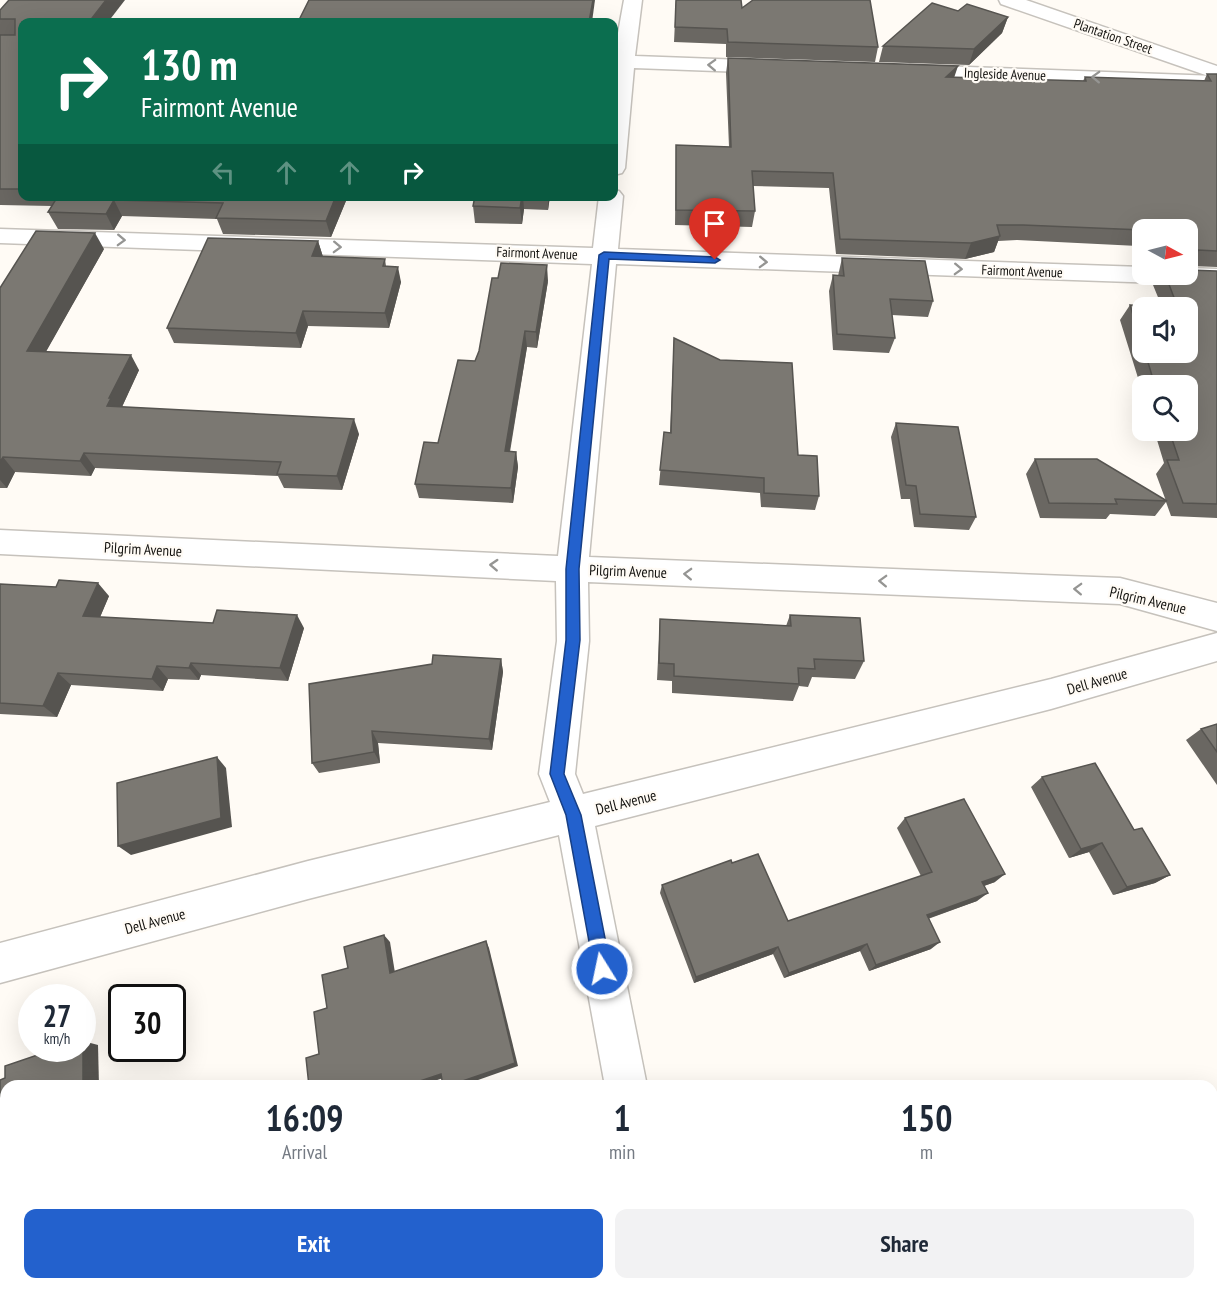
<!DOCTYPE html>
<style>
body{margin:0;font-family:"PT Sans Narrow",sans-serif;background:#f2f2f3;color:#1f2937;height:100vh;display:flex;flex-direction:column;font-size:22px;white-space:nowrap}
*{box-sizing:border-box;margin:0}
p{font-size:20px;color:#747a83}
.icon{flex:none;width:33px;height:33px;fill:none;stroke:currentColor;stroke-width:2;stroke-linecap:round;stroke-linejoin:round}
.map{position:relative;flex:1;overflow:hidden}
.side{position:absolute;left:0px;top:1080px;width:1218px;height:210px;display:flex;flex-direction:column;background:#fff;border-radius:18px 18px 0 0;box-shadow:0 6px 24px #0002}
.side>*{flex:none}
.banner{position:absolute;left:18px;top:18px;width:600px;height:183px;border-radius:12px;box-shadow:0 6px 24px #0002;background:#0b6e4f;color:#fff;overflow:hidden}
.needle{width:39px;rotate:97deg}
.controls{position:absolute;left:1132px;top:219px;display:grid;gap:12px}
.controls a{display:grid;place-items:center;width:66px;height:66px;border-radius:12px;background:#fff;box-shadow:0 6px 24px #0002;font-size:30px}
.speed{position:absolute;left:18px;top:984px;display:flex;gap:12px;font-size:30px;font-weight:700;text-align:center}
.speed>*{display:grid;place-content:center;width:78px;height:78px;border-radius:50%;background:#fff;box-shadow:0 6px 24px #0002;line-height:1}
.speed small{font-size:15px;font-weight:400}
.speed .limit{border:3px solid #111;border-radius:9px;background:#fff;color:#111}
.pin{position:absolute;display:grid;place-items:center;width:51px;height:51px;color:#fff;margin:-62px -26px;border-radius:50% 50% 50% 0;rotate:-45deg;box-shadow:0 0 6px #0007}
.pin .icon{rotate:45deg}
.me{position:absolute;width:66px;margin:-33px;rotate:350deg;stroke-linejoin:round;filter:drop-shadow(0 0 4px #0008)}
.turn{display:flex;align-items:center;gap:21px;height:126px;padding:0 24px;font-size:27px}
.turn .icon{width:78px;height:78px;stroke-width:2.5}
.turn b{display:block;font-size:42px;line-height:51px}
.lanes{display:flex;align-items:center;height:57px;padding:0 24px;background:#0003;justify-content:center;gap:30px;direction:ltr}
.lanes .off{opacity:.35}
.eta{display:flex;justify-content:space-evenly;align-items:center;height:102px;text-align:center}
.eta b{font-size:36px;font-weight:700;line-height:42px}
.action{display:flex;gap:12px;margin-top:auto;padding:12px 24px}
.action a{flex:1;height:69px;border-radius:12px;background:#2361cd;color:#fff;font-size:24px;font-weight:700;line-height:69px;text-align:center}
.action a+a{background:#f2f2f3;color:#1f2937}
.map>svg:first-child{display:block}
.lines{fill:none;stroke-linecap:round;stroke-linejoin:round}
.street-casing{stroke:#c6c2bc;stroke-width:3}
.secondary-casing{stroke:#c6c2bc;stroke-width:3}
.street{fill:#fff;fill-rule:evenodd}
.secondary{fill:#fff;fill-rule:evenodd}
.wall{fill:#6a6762;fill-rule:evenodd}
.shaded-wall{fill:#565450}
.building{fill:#7b7872;stroke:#565450;stroke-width:1.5}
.oneway{stroke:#959593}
.route{fill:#2361cd;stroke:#173f85;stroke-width:1.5}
.labels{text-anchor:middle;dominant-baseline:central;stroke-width:4.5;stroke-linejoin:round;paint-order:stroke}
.far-street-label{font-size:14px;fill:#141310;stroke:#fffbf5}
.street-label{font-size:15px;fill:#141310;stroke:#fffbf5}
</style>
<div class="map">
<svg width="1217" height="1290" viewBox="0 0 1217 1290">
<rect width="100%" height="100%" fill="#fffbf5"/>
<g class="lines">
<g class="street-casing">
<g id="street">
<path d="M 624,0 L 642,0 L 635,56 L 771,61 L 778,63 L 781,67 L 778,71 L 771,73 L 634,68 L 625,168 L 622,173 L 614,175 L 614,55 Z"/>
<path d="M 910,65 L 1217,76 L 1217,88 L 903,75 L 900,71 L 903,67 Z"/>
<path d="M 614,190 L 619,191 L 623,196 L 618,249 L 1143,267 L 1143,274 L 1188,274 L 1188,268 L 1217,269 L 1217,285 L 616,264 L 589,557 L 1120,578 L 1217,603 L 1217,631 L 1120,604 L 588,582 L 589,641 L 575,774 L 583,794 L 1051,679 L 1217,633 L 1217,661 L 1051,709 L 595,826 L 647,1086 L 605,1086 L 559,835 L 308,899 L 0,983 L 0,943 L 308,861 L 550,802 L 539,774 L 557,641 L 556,581 L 0,554 L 0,530 L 558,556 L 592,264 L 0,243 L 0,229 L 593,248 L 599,196 L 614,196 Z"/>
<path d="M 648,1284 L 696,1284 L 697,1290 L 649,1290 Z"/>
</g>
</g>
<g class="secondary-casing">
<path id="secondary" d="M 999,0 L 1026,0 L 1217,66 L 1217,79 L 1001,4 Z"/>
</g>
<use href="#street" class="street"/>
<use href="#secondary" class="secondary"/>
</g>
<g class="wall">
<path d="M 676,0 L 742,8 L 878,47 L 875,62 L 726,57 L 726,44 L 674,42 Z"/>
<path d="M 0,10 L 22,22 L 22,196 L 348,196 L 331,237 L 223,234 L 217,219 L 122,216 L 114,230 L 58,229 L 48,212 L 52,206 L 0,205 Z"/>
<path d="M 958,11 L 1008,17 L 1002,33 L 969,65 L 879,62 L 883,46 Z"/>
<path d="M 728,58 L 954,78 L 1083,81 L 1085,77 L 1204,81 L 1207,74 L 1217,74 L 1217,267 L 1190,266 L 1188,268 L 1188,230 L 1143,230 L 1143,258 L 1138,246 L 1017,240 L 998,241 L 994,252 L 965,259 L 836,254 L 829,188 L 753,186 L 755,211 L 752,227 L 675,225 L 676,145 L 729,147 L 726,73 Z"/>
<path d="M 472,196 L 550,196 L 548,210 L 524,209 L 522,224 L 475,223 L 473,206 L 474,201 L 473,201 Z"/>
<path d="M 318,241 L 323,257 L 385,259 L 386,266 L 401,282 L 389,328 L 308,326 L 301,348 L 174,343 L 167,328 Z"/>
<path d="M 104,249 L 46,351 L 139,370 L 122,407 L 359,434 L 342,490 L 284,488 L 278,476 L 95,468 L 91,476 L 15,472 L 7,488 L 0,488 L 0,288 Z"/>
<path d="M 842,258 L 933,301 L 928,317 L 892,315 L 895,338 L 889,353 L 833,350 L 829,291 L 833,275 L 838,276 Z"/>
<path d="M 1217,271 L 1217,518 L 1171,516 L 1166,502 L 1155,516 L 1110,514 L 1106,519 L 1040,518 L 1026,474 L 1035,459 L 1166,501 L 1156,474 L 1164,463 L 1154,430 L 1188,430 L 1188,386 L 1143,386 L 1143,394 L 1120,320 L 1130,305 L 1162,307 L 1153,285 L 1160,274 L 1188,274 ZM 1143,308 L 1188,352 L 1143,352 Z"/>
<path d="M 548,281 L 537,348 L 527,347 L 510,452 L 516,452 L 518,467 L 513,503 L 419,498 L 415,484 L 438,443 Z"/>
<path d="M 674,338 L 798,455 L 819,496 L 815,510 L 761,507 L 760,493 L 659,485 L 664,432 L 670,433 Z"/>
<path d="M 896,423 L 976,517 L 969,530 L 914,527 L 910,499 L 901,499 L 891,437 Z"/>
<path d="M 0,584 L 109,596 L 100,617 L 304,628 L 288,681 L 201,675 L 199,680 L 168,679 L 163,691 L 71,685 L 57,717 L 0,714 Z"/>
<path d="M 790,615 L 864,661 L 855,679 L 812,677 L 808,687 L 799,686 L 793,701 L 672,693 L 672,681 L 657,680 L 660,619 L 786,626 Z"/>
<path d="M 501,659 L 503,672 L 492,750 L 378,743 L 380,763 L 319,773 L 312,763 Z"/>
<path d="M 1217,724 L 1217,785 L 1186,740 L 1201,729 Z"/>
<path d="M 1042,777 L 1134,830 L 1170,875 L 1155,883 L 1113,895 L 1089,852 L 1069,858 L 1031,787 Z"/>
<path d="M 905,818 L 995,882 L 984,886 L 977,901 L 928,919 L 931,949 L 869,971 L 860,951 L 784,978 L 773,954 L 694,983 L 660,893 L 662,885 L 732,863 L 788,921 L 921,876 L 897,828 Z"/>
<path d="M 1217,1131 L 1217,1161 L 1212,1153 L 1212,1133 Z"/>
<path d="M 435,1284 L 536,1284 L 537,1290 L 421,1290 Z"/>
<path d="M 832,1284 L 993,1284 L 995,1290 L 834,1290 Z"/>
<path d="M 1067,1284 L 1150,1284 L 1136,1290 L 1070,1290 Z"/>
</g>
<g class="shaded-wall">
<path d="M 106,0 L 125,0 L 108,22 L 89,22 Z"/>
<path d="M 593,0 L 595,0 L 592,22 L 589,22 Z"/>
<path d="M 1008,17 L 1002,33 L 969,65 L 974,49 Z"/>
<path d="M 958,66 L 953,81 L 946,77 Z"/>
<path d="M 336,196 L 348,196 L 331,237 L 326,221 Z"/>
<path d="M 522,196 L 523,196 L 524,209 L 522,224 L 520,208 Z"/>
<path d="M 548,196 L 550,196 L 548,210 Z"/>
<path d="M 114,200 L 122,216 L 114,230 L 106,214 Z"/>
<path d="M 95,233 L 104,249 L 38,366 L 27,351 Z"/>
<path d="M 1000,236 L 994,252 L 965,259 L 971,243 Z"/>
<path d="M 318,241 L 323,257 L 312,256 Z"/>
<path d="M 547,265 L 548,281 L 537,348 L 536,332 Z"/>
<path d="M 398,267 L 401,282 L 389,328 L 385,313 Z"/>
<path d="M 303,311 L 308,326 L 301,348 L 296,333 Z"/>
<path d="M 525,331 L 527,347 L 507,466 L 505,451 Z"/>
<path d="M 131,355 L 139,370 L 120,411 L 107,406 L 109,398 Z"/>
<path d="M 354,419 L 359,434 L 342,490 L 337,476 Z"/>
<path d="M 516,452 L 518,467 L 513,503 L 511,488 Z"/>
<path d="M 84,453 L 95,468 L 91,476 L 80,461 Z"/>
<path d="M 3,457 L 15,472 L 7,488 L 0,480 L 0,462 Z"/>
<path d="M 98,583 L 109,596 L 95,629 L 83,616 Z"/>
<path d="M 297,615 L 304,628 L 288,681 L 280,668 Z"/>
<path d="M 501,659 L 503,672 L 492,750 L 489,739 Z"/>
<path d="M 191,663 L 201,675 L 199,680 L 189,668 Z"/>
<path d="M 157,666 L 168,679 L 163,691 L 152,679 Z"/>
<path d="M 58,673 L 71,685 L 57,717 L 43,706 Z"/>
<path d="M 372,731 L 378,743 L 380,763 L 374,752 Z"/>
<path d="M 217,757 L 226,768 L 232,827 L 131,855 L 118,846 Z"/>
<path d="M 1102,843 L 1089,852 L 1069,858 L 1081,849 Z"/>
<path d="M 1005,874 L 995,882 L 972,890 L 982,882 Z"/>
<path d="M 1170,875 L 1155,883 L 1113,895 L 1127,887 Z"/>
<path d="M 988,893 L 977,901 L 918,922 L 927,915 Z"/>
<path d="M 384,935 L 390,942 L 396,979 L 390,973 Z"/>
<path d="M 486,941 L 489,948 L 518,1066 L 461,1086 L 448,1086 Z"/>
<path d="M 940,942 L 931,949 L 869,971 L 876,965 Z"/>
<path d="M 867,944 L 860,951 L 784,978 L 789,973 Z"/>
<path d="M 778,947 L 773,954 L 694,983 L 696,977 Z"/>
<path d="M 83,1041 L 98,1045 L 99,1086 L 83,1086 Z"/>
<path d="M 441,1074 L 446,1077 L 420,1086 L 405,1086 Z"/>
<path d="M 3,1166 L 6,1173 L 0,1175 L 0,1167 Z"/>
<path d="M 531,1284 L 536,1284 L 537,1290 L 532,1290 Z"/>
</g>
<g class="building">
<path d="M 9,0 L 106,0 L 89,22 L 22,22 L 22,189 L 0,189 L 0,35 L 15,35 L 15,19 L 0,19 L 0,10 Z"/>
<path d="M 309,0 L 593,0 L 589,22 L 298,22 Z"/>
<path d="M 676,0 L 741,0 L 742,8 L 753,0 L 870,0 L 878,47 L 728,42 L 727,29 L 675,27 Z"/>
<path d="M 932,3 L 958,11 L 967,4 L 1008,17 L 974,49 L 883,46 Z"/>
<path d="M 728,58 L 958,66 L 946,77 L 1086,81 L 1085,77 L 1211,81 L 1207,74 L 1217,74 L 1217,251 L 1198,250 L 1196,256 L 1188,256 L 1188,230 L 1143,230 L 1023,225 L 997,225 L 1000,236 L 971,243 L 840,239 L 833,173 L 752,171 L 755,211 L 676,210 L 676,145 L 731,147 Z"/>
<path d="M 58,196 L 336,196 L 326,221 L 216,218 L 223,203 L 114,200 L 106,214 L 48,212 Z"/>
<path d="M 475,196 L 522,196 L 520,208 L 473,206 Z"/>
<path d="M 36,231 L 95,233 L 27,351 L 131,355 L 109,398 L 111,398 L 107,406 L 354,419 L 337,476 L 277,474 L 281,462 L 84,453 L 80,461 L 3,457 L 0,462 L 0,288 Z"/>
<path d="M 208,238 L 318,241 L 312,256 L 385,259 L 383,266 L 398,267 L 385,313 L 303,311 L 296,333 L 167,328 Z"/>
<path d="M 842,258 L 925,261 L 933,301 L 890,299 L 895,338 L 837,334 L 833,275 L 844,276 Z"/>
<path d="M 501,263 L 547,265 L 536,332 L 525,331 L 505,451 L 516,452 L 511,488 L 415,484 L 424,442 L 438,443 L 458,360 L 475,361 L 479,351 L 492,278 L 498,278 Z"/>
<path d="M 1188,270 L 1217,271 L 1217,504 L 1183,503 L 1167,460 L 1179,460 L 1169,430 L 1188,430 L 1188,386 L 1155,386 L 1145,352 L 1188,352 L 1188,308 L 1178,308 L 1165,274 L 1188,274 Z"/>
<path d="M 1130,305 L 1176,308 L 1143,308 L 1143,347 Z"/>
<path d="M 674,338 L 720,360 L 792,363 L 798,455 L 817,456 L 819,496 L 764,493 L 764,478 L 660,470 L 664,432 L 671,433 Z"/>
<path d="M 896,423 L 958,427 L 976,517 L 920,514 L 916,486 L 906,485 Z"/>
<path d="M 1035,459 L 1097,459 L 1167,501 L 1115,499 L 1117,504 L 1049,503 Z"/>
<path d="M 59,580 L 98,583 L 83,616 L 213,623 L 217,610 L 297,615 L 280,668 L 191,663 L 189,668 L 157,666 L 152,679 L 58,673 L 43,706 L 0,703 L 0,584 L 56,587 Z"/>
<path d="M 790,615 L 860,618 L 864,661 L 814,659 L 815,669 L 798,668 L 799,684 L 674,676 L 674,664 L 659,663 L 660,619 L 791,626 Z"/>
<path d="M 433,655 L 501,659 L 489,739 L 372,731 L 374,752 L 312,763 L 309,684 L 432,664 Z"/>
<path d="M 1217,724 L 1217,752 L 1201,729 Z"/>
<path d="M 217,757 L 221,818 L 118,846 L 117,783 Z"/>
<path d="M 1095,763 L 1134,830 L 1142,828 L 1170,875 L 1127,887 L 1102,843 L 1081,849 L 1042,777 Z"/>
<path d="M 964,799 L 1005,874 L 982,882 L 988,893 L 927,915 L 940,942 L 876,965 L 867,944 L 789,973 L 778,947 L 696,977 L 662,885 L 731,860 L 732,863 L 758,854 L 788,921 L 932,872 L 905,818 Z"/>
<path d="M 384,935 L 390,973 L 486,941 L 515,1063 L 448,1086 L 443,1086 L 441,1074 L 405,1086 L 309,1086 L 306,1058 L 319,1054 L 314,1012 L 327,1008 L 322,975 L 348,968 L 344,947 Z"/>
<path d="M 83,1041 L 83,1086 L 6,1086 L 6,1227 L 1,1229 L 3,1166 L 0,1167 L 0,1080 L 5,1078 L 5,1066 L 58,1048 L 82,1048 Z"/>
<path d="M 439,1284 L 531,1284 L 532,1290 L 425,1290 Z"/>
<path d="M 838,1284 L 993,1284 L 995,1290 L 841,1290 Z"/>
<path d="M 1081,1284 L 1150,1284 L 1136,1290 L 1084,1290 Z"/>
</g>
<defs><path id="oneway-chevron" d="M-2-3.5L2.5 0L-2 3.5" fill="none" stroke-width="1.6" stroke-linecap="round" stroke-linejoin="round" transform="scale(1.5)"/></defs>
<g class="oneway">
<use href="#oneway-chevron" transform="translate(712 65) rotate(-178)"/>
<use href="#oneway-chevron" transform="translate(1096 77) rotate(-178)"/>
<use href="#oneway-chevron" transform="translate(121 240) rotate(2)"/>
<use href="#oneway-chevron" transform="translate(337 247) rotate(2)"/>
<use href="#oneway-chevron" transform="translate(763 262) rotate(2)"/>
<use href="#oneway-chevron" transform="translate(958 269) rotate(2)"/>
<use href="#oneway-chevron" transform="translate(494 565) rotate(-177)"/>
<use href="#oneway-chevron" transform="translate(688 574) rotate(-178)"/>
<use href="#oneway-chevron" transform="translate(883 581) rotate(-178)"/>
<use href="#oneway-chevron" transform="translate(1078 589) rotate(-178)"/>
</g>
<path class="route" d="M 604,252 L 715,257 L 720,260 L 715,263 L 609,259 L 579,569 L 580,640 L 564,774 L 581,815 L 611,969 L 608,975 L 602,977 L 597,975 L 594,969 L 566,815 L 550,774 L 566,640 L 566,569 L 599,255 Z"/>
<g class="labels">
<g class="far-street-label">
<text transform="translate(1113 36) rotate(19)">Plantation Street</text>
<text transform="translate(1005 74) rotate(2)">Ingleside Avenue</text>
<text transform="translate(537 253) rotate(2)">Fairmont Avenue</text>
<text transform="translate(1022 271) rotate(2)">Fairmont Avenue</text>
</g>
<g class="street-label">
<text transform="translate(143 549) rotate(3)">Pilgrim Avenue</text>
<text transform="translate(628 571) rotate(2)">Pilgrim Avenue</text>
<text transform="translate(1148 600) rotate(13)">Pilgrim Avenue</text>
<text transform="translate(1097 681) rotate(-16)">Dell Avenue</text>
<text transform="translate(626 802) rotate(-14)">Dell Avenue</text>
<text transform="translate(155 921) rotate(-15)">Dell Avenue</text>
</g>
</g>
</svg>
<div class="controls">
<a><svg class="needle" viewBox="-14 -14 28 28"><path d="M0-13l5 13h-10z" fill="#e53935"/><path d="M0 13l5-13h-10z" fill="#747a83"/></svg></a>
<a><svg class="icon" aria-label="sound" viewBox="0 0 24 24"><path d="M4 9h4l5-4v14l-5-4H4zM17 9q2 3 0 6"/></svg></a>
<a><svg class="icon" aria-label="search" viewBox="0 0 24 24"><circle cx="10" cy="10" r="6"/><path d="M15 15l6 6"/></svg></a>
</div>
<div class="speed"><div>27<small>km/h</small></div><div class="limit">30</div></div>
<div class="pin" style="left:715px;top:260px;background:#d93025"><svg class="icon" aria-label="arrive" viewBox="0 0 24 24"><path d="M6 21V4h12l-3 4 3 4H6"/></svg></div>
<svg class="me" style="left:602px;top:969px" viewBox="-20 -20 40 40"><circle r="17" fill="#2361cd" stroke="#fff" stroke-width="3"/><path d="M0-11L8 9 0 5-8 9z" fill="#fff"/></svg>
<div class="banner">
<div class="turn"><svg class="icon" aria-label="right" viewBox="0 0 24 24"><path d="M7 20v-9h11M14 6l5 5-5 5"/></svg><div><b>130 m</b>Fairmont Avenue</div></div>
<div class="lanes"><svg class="icon off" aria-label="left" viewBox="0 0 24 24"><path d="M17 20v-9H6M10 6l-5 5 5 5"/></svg><svg class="icon off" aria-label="ahead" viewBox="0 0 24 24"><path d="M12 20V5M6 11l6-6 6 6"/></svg><svg class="icon off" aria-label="ahead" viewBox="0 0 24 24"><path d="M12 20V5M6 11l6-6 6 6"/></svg><svg class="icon" aria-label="right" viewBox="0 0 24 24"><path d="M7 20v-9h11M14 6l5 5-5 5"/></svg></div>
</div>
<section class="side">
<div class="eta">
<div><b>16:09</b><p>Arrival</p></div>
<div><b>1</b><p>min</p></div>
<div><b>150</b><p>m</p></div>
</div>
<div class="action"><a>Exit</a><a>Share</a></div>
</section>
</div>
